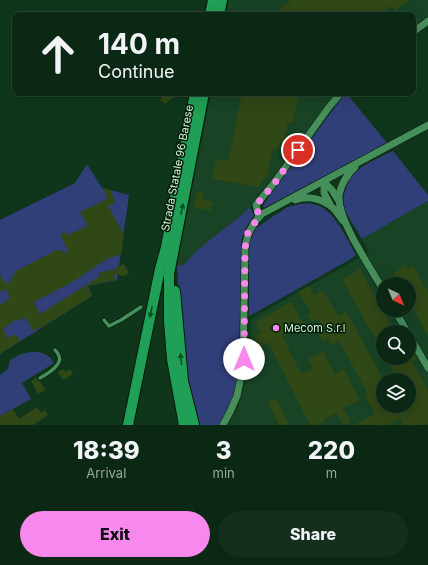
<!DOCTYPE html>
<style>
body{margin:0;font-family:Inter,sans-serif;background:#14301d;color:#f1f3f6;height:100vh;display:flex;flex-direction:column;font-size:15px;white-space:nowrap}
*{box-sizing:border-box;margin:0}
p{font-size:13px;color:#9aa6a0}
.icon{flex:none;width:22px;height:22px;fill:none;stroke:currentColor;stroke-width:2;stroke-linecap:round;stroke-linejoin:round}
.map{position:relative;height:425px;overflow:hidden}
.drawer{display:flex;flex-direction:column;background:#0b2814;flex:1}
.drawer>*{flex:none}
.banner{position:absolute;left:12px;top:12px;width:404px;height:84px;border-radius:8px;box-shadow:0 4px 16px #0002,0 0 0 1px #2b4434;background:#0b2814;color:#f1f3f6;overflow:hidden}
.needle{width:26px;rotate:136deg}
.fabs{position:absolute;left:376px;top:277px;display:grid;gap:8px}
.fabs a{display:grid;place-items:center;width:40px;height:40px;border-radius:50%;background:#0b2814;box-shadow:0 4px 16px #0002,0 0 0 1px #2b4434;font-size:20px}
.pin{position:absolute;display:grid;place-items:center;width:34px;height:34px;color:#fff;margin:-17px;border:2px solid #fff;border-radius:50%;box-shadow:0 1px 4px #0007}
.me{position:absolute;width:44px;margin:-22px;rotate:0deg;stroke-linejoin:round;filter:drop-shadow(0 0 3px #0008)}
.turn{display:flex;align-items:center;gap:14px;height:84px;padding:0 20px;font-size:18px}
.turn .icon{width:52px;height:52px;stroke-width:2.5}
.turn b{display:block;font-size:28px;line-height:34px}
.eta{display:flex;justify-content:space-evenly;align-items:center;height:68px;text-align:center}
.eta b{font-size:24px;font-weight:800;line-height:28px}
.action{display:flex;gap:8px;margin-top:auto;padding:8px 20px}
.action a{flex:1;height:46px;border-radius:24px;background:#f788ec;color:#111;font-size:16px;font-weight:800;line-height:46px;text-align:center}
.action a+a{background:#14301d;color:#f1f3f6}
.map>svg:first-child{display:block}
.built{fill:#184325;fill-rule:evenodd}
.green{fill:#313f79}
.building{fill:#304716}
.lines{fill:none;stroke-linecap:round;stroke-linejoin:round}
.service-casing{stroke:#041b0b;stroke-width:5}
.minor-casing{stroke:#041b0b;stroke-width:8}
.primary-casing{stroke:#041b0b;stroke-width:12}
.service{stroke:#468e5a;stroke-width:3.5}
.minor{stroke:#468e5a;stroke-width:7}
.primary{stroke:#209f56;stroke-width:10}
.oneway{fill:#0d5027}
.route{stroke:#f788ec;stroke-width:7;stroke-dasharray:0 12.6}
.poi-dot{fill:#f788ec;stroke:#001c07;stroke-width:1.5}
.labels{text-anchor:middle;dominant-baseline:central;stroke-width:3;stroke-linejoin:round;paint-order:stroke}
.street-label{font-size:11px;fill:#d2f6d9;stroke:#001c07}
.poi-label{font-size:11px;fill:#d2f6d9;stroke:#001c07;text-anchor:start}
</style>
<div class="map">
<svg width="428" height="425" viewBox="0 0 428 425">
<rect width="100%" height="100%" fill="#0f361b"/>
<g class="built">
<path d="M 229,0 L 428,0 L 428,19 L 413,30 L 413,15 L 226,15 Z"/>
<path d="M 211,93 L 338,93 L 278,173 L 250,207 L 237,220 L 210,240 L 185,264 L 179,266 L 177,264 Z"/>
<path d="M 428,201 L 428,425 L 228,425 L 238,407 L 249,369 L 251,319 L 369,252 L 362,239 ZM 383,284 L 409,284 L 409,310 L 383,310 ZM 383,332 L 409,332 L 409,358 L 383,358 ZM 383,380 L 409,380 L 409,406 L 383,406 Z"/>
</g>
<g class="green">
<path d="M 346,93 L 387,143 L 264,208 L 263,206 L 266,201 L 335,107 Z"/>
<path d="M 393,151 L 428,195 L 428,201 L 362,239 C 357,230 350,221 346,212 C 343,205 343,198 345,191 C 350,168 375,160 393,151 Z"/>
<path d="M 87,164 L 102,188 L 129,195 L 117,280 L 88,286 L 92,296 L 0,354 L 0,220 L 75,183 Z"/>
<path d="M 300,204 C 304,204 308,203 312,204 C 334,207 346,238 356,255 L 349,260 L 253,314 L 249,316 L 249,243 L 255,229 L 272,217 L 288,207 Z"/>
<path d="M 250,207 L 254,216 C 247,224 243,232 241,243 L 241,345 L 237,380 L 232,402 L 219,425 L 198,425 L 190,388 L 182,340 L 177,264 L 179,266 L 185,264 C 201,243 230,227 250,207 Z"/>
<path d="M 31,352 C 42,352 48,353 54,363 L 22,383 L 31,399 L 0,416 L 0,375 L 8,369 L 10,360 L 21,354 Z"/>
</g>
<g class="building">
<path d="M 291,0 L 409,0 L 395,11 L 391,6 L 379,15 L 273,15 Z"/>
<path d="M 166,93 L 179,93 L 165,104 L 160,100 Z"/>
<path d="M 242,93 L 299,93 L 293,123 L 288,122 L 284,143 L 279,142 L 277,150 L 273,149 L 267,176 L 258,187 L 212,179 L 216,159 L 228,161 Z"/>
<path d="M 103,188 L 111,190 L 115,203 L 108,206 L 124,234 L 121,254 L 105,260 L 74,281 L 34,302 L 40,314 L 100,276 L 98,273 L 116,269 L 116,267 L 124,264 L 129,273 L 124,276 L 114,274 L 115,280 L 87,286 L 92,296 L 39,329 L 38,328 L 33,331 L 26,318 L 25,318 L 24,317 L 19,321 L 16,319 L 3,329 L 8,338 L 13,335 L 17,336 L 20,341 L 0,354 L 0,305 L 10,298 L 6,289 L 0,292 L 0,274 L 4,282 L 6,281 L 8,284 L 16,271 L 57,250 L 69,253 L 60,234 L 65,232 L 67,235 L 88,226 L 80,212 L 107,199 Z"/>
<path d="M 196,192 L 203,193 L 202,200 L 213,202 L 211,211 L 194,207 Z"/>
<path d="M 406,265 L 408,269 L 413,266 L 428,292 L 428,335 L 409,302 L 409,284 L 399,284 L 393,273 Z"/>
<path d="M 360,269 L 395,332 L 383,332 L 383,353 L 342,279 Z"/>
<path d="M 309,286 L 314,296 L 322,290 L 339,316 L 346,311 L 383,379 L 383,406 L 413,406 L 409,399 L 409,380 L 387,380 L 396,375 L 386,358 L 409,358 L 414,354 L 417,359 L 412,362 L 428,391 L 428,423 L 424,425 L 404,425 L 400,419 L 389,425 L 353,425 L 375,414 L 364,394 L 367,392 L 339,341 L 332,345 L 328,338 L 322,341 L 318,333 L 325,330 L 317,319 L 312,322 L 307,316 L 312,313 L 298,292 Z"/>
<path d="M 291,302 L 303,323 L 282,335 L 301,374 L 313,369 L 308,359 L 323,351 L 335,374 L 344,369 L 360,400 L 343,408 L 351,422 L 344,425 L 336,413 L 323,420 L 324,422 L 318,425 L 310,425 L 268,342 L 260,347 L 254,336 L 261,332 L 255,322 Z"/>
<path d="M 64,369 L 65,372 L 70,369 L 73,374 L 63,380 L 58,372 Z"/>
<path d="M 37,377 L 37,380 L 40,381 L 45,390 L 38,394 L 31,381 Z"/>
<path d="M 276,398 L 289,425 L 279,425 L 268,402 Z"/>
<path d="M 37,407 L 41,413 L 45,410 L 48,415 L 33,425 L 0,425 L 0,416 L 13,409 L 19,419 Z"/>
</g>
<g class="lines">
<g class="service-casing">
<g id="service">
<path d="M 104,320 L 109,326 L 121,320 L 141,307"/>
<path d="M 40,378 C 47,374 63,365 59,356 C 58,353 57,352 55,350"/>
</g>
</g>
<g class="minor-casing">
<g id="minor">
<path d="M 413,32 L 428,21"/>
<path d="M 355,167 C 347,174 340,186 339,197 C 338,221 371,268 383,290"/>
<path d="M 295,200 C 308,195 323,199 333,208 C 337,212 340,217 343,221"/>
<path d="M 330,204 L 324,193 L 324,182 L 332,190 L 339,201"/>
<path d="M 259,217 L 256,205 L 274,183 L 329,107 L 341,93"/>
<path d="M 395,310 L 407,332"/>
<path d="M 409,335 L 428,368"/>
<path d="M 223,425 L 230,412 L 237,396 L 243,367 L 245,248 C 247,234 252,223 262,214 L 428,125"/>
</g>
</g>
<g class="primary-casing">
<g id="primary">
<path d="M 210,15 L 213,0"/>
<path d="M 219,15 L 222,0"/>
<path d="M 175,291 L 183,381 L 194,425"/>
<path d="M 128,425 L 160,269 L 166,247 L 195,93"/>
<path d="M 184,425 L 172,359 L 169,321 L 169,274 L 204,93"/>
</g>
</g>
<use href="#service" class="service"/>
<use href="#minor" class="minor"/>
<use href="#primary" class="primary"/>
</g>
<defs><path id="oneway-solid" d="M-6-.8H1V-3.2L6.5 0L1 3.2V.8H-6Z"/></defs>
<g class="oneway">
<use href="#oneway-solid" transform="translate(182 209) rotate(-79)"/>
<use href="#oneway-solid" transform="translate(151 312) rotate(101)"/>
<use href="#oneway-solid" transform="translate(181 359) rotate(-97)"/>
</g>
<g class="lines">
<path class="route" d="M 244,359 L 245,248 L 248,232 L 259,217 L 256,205 L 274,184 L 298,150"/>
</g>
<circle class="poi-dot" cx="276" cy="328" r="4"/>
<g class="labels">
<g class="street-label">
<text transform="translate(177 168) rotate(-79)">Strada Statale 96 Barese</text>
</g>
<g class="poi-label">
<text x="284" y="328">Mecom S.r.l</text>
</g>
</g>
</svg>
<div class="fabs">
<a><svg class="needle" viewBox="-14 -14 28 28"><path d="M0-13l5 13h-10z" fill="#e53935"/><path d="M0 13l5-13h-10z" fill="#9aa6a0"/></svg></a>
<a><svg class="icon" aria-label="search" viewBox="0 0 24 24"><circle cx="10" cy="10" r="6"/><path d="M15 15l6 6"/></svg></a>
<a><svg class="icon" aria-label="layers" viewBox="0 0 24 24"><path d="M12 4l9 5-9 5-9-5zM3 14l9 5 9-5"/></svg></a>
</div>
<div class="pin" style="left:298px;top:150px;background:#d93025"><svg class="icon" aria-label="arrive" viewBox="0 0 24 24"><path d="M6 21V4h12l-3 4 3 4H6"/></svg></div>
<svg class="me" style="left:244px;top:359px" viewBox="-20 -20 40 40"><circle r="19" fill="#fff"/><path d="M0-13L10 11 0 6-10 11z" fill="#f788ec"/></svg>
<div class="banner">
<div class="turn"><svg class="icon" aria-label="ahead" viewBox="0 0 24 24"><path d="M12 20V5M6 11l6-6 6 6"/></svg><div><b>140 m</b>Continue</div></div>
</div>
</div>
<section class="drawer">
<div class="eta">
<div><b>18:39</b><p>Arrival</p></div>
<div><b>3</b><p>min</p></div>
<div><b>220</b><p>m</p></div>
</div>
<div class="action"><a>Exit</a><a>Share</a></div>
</section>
